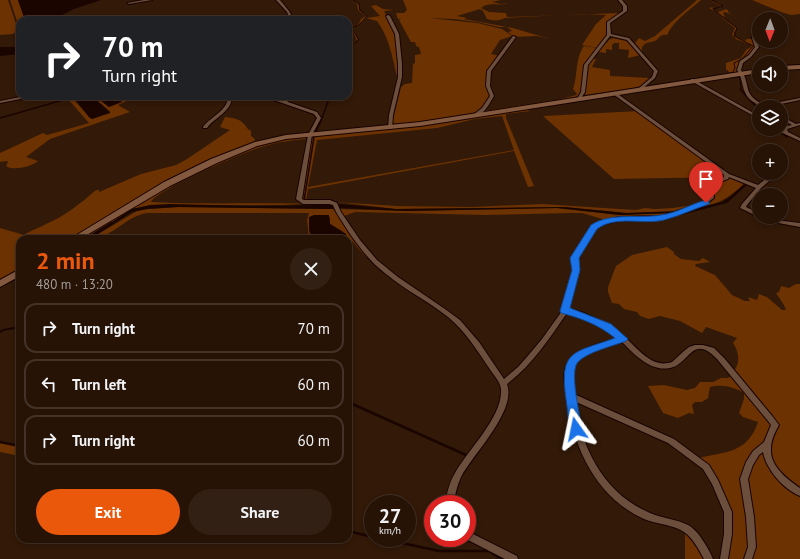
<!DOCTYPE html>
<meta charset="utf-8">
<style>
body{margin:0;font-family:"PT Sans",sans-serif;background:#322014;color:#f1f3f6;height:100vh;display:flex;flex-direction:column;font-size:15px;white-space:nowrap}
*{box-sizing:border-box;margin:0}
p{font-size:13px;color:#a49e9b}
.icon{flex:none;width:22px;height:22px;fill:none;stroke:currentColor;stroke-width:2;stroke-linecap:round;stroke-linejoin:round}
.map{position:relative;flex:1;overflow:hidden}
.panel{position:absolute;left:16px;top:235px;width:336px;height:308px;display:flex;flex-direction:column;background:#261306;border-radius:12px;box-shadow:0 2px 6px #0003,0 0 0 1px #423228}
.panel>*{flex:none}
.banner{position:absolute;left:16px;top:16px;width:336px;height:84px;border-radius:12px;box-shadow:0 2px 6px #0003,0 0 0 1px #423228;background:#202124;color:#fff;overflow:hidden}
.needle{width:26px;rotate:181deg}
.fabs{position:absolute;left:752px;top:12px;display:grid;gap:8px}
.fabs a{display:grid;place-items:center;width:36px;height:36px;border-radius:50%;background:#261306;box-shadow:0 2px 6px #0003,0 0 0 1px #423228;font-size:20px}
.speed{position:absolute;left:364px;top:495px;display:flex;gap:8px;font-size:20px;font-weight:700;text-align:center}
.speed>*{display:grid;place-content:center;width:52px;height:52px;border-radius:50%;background:#261306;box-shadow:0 2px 6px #0003,0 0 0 1px #423228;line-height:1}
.speed small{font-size:10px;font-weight:400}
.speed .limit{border:6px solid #d22;background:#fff;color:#111}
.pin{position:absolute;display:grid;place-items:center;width:34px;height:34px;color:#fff;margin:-41px -17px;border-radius:50% 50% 50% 0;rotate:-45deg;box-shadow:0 0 4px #0007}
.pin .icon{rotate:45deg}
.me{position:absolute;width:44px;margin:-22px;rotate:348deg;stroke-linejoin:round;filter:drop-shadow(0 0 3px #0008)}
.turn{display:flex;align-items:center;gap:14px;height:84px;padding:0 20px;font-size:18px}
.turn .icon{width:52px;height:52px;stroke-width:2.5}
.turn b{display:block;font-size:28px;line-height:34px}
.round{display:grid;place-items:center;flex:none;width:42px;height:42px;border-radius:21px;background:#322014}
.overview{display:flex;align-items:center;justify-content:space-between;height:68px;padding:0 20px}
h1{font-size:24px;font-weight:700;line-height:30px;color:#ea580c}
.primary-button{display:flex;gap:8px;margin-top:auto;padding:8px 20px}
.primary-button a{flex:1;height:46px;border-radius:24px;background:#ea580c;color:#fff;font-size:16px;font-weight:700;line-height:46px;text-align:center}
.primary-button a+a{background:#322014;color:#f1f3f6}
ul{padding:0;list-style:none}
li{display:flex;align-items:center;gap:12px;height:50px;margin:0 8px 6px;padding:0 12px;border:2px solid #423228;border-radius:12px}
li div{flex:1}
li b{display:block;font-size:15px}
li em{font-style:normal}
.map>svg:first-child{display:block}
.green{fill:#6d3201;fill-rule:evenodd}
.water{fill:#1a0500}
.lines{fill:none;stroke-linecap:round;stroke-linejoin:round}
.stream-far3{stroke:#1a0500;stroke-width:1}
.stream-far2{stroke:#1a0500;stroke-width:1.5}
.stream-far1{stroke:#1a0500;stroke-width:2}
.stream{stroke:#1a0500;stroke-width:2.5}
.street-casing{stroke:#180300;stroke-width:2}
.secondary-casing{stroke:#180300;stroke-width:2}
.street{fill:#6b4e3c;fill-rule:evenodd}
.secondary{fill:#82593e;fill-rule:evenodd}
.route{fill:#1a73e8;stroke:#114b97}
</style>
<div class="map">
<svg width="800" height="559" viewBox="0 0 800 559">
<rect width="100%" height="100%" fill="#321908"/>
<g class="green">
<path d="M 0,0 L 8,0 L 17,27 L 16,29 L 19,27 L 10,0 L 18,0 L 25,20 L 20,20 L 20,28 L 13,34 L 0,35 Z"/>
<path d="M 351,0 L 359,4 L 359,10 L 366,15 L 367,18 L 380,16 L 371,6 L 376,5 L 383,9 L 394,10 L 384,11 C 388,18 392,26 395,34 C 398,44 401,71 398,81 C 393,61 390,38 377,21 L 366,18 L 359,25 L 351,27 L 355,32 L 358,40 L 352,45 L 348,51 L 350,45 L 357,41 L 353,31 L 349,27 L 359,24 L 361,19 L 366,16 L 358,10 L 357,4 Z"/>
<path d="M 403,0 L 501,0 L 492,2 L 501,4 L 508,3 C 498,7 490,1 481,8 L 489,12 L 506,13 L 507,17 L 621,13 L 607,23 L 608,32 L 598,48 L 582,45 L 596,24 L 606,15 L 584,14 L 505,18 C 500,21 493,21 487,19 L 483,11 L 480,9 L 457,16 L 467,18 L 464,19 L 513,28 L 550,39 L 537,36 L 514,37 L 508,32 L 512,31 L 507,27 L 499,27 L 477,22 L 454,19 L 429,18 L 477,23 L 502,29 L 512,36 L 500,40 L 491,54 L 500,56 L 494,61 L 488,71 L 491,95 L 481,110 L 475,115 L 393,126 L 392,123 L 401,87 L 405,84 L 412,83 L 413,64 L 415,63 L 415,55 L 421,54 L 419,47 L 416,46 L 415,42 L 411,42 L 399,20 L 401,19 L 398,19 L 396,13 L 404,13 L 407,10 Z"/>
<path d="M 697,0 L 701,0 C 690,10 674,20 667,35 C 660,34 660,38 655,41 C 650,43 647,41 642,47 L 642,52 L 635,43 L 639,38 L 645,41 L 655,36 Z"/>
<path d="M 710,0 L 719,3 L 722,6 L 713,9 L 713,10 L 718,12 L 727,9 L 729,13 L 735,16 L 725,12 L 723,13 L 725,17 L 723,16 L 727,21 L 737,28 L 734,33 L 734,36 L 745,41 L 747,39 L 753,39 L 756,46 C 751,53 740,60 737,67 L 739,72 L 729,72 L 726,69 L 726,63 L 741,58 L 746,50 L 751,47 L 751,45 L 736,39 L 732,35 L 735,28 C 728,23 723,18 718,13 C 715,11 712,10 709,8 L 713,7 L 712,9 L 721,6 Z"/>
<path d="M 752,0 L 800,0 L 800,14 L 791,15 L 781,12 Z"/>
<path d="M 613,38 L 628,41 L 641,55 L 628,58 L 629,50 L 619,49 L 619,43 L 614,43 L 612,45 L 612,50 L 606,49 L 606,53 L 598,52 L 609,40 Z"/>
<path d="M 584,46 L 598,48 L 585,65 L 582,92 L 576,97 L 486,112 L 484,111 L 561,99 L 576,95 L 577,94 L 573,89 C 578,75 575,58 584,46 Z"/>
<path d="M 592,59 L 596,59 L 592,67 L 610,70 L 610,76 L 651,78 L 640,87 L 586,95 L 584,93 L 587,68 Z"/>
<path d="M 78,96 L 82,96 L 77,97 L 75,101 L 89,117 L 92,119 L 110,112 L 92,96 L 95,96 L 109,107 L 120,100 L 119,96 L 131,96 L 124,99 L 127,101 L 118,105 L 130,112 L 50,139 L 26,157 L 38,161 C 32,167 12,171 6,166 L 8,162 L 7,161 L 0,162 L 0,153 L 43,133 L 47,135 L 89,123 L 68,99 L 0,118 Z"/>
<path d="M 526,109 L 530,111 L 506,114 L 506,118 L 534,186 L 528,187 L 514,151 L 308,189 L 306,201 L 303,200 L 311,137 L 411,127 ZM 502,116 L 514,150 L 308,187 L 317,140 L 437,128 L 475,119 Z"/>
<path d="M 638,111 L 723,172 L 725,177 L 614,179 L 543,116 Z"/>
<path d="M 225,117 C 232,118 239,118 244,124 C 247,127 247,129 251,131 L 251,136 L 254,138 L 255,141 L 309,132 L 242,147 L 180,175 L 71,239 L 20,239 L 20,270 L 0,283 L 0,228 L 24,235 C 31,230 39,228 46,224 C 65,216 81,203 96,190 L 99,190 L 99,192 L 141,174 L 176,165 L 187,159 L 230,130 L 220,127 Z"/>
<path d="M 307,137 L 306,139 C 292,140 278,142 265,146 C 248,150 157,190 151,202 C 211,205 272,202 331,204 L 333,205 L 302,204 L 283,205 L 151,205 L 132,209 L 86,239 L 79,239 L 170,185 L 250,147 L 280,140 Z"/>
<path d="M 730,178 L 744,184 C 724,202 717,204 691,209 C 700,206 714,205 715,194 L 710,185 Z"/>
<path d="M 336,202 L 397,206 L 472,207 L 542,204 L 636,210 L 645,208 L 655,209 L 673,208 L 701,204 L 679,211 L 626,213 L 564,207 L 396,209 Z"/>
<path d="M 178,207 L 333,209 L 352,235 L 353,240 L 368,258 L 364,255 L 353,242 L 351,241 L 348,242 L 348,239 L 346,239 L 342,231 L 330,224 L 330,218 L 314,215 L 309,224 L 312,239 L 309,239 L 307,220 L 309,213 L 147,213 C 126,216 111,239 90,239 L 137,211 L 147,209 Z"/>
<path d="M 557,208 L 620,215 L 672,213 L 661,217 L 606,220 L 582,213 L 572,213 L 485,215 L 355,212 L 344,216 L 339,209 L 406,211 Z"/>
<path d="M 667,247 L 674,252 L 674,254 L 681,259 L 699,261 L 703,258 L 710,262 L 696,264 L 695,266 L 715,275 L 732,295 L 745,301 L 750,301 L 748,297 L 757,300 L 759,294 L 767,297 L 782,310 L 786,310 L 784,305 L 776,293 L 779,292 L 781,286 L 789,288 L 796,284 L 800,284 L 800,490 C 787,479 764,463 770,443 C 771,437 775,431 777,425 L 733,372 C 741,363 739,352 733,343 L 737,338 L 706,327 L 702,333 L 680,321 L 660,316 L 649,319 L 640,316 L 637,312 L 624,309 L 619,304 L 612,303 L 608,292 L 608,287 L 616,266 L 632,255 Z"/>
<path d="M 732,375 L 773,425 L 765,443 L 747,462 L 748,545 L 743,559 L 728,559 C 735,533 733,505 718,481 C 712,473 704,465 698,458 C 725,452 748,453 758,422 L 743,417 L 739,413 L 744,399 L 744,393 C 734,387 721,384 710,387 L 708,398 L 702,402 L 695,402 L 692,405 L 694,414 L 689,413 L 678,418 L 663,413 L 648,386 L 664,385 L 687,390 L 695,388 L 700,382 L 713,382 L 721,378 L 728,378 Z"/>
<path d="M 0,443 L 20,447 L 20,456 L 0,452 Z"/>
<path d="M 759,453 L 765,455 L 767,460 L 800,494 L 800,559 L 750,559 L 746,480 Z"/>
<path d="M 685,531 L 693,540 L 705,559 L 685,559 Z"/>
</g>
<g class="water">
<path d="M 18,0 L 101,0 L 74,9 L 58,17 L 45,20 L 25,20 Z"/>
<path d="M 0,47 L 20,47 L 20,54 L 0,56 Z"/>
<path d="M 82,96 L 92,96 L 110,112 L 110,113 L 92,119 L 89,117 L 75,99 Z"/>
<path d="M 95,96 L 119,96 L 119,99 L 122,102 L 109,107 Z"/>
<path d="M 744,184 L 747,185 L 727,203 L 681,215 L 672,213 L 620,215 L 557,208 L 406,211 L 339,208 L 339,204 L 396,209 L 564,207 L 626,213 L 685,211 L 722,202 L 731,196 Z"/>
<path d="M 170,204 L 251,206 L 325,205 L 333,205 L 333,209 L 178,207 L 147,209 L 132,212 L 90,239 L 86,239 L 132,209 L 151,205 Z"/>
<path d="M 329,215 L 330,224 L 346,234 L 347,239 L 312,239 L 309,230 L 309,217 L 314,215 Z"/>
</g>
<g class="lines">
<g class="stream-far3">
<path d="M 712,0 L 723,6 L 713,9 L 737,28 L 734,36 L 753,46 L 742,59 L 734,63 L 735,68 L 733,72"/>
<path d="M 348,52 L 352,45 L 359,40 L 351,27 L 359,25 L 367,16 L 360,10 L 359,4 L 353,0"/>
<path d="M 737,75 L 740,79 L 741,90"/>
</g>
<g class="stream-far2">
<path d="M 740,89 L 759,110"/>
<path d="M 0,118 L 77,96"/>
<path d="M 776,129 L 787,137"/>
<path d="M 315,133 C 322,121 325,109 330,96"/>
<path d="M 304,201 L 314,137"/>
</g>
<g class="stream-far1">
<path d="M 85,239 L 111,223"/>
<path d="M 0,332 L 3,330 L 20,327"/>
</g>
<g class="stream">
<path d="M 348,402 L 466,455"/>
<path d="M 0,442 L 20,446"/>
<path d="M 348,531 L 373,537"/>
<path d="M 379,538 L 439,551 L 489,551 L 501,559"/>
</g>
<g class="street-casing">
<g id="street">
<path d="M 144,0 L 152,0 L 129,4 L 127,3 Z"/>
<path d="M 276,0 L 280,0 L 289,11 L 294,20 L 290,20 L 287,12 Z"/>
<path d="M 618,0 L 622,0 L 627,6 L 627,11 L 610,23 L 611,34 L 629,38 L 658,71 L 655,78 L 641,90 L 639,90 L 639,88 L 652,77 L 654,71 L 627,40 L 610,36 L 588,65 L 585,92 L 580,100 L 578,100 L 577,99 L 581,92 L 584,65 L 607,35 L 607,22 L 623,11 L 623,6 Z"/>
<path d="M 388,15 L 390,16 L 399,34 L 402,64 L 402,77 L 393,115 L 392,128 L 390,129 L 388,128 L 389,115 L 398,77 L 398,64 L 395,34 L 386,16 Z"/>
<path d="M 759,27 L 759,31 L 756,38 L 759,47 L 751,57 L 743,63 L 741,70 C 752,86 741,93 764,105 L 800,98 L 800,100 L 767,107 C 762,107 759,106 755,103 C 740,94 745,82 737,70 L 740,61 L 749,55 L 755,47 L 752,38 L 757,28 Z"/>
<path d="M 513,36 L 516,37 L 491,71 L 490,86 L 494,96 C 489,104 484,116 473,117 L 473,115 L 482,108 L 490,96 L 486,86 L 487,71 Z"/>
<path d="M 691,79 L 693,79 L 759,116 L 759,119 L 691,81 Z"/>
<path d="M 613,92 L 615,92 L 729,174 L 758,185 L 772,174 L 776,174 L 776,175 L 761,188 L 747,205 L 746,207 L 759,213 L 759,217 L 740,208 L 742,204 L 756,188 L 729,177 L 728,179 L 712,185 L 714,198 L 705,205 L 665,219 L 619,221 L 601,225 L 596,228 L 577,258 L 579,270 L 569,309 C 582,310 608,324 619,332 C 634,343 650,370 672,362 L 684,351 L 689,347 L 695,345 L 703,345 L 714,348 L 725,359 L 773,417 L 779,425 C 775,432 771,440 771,449 C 770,466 787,479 800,488 L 800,496 C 783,489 766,469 763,452 L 759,455 L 753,465 L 748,479 L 754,517 L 756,547 L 752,559 L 744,559 L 748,547 L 746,517 L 740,479 L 746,462 L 753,451 L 764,442 L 771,425 L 768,421 L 717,359 C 692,333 690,364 670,368 C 650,372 634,354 622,342 C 608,346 576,353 572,369 C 571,377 572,386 574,394 L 674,439 L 709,465 L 718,480 L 732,512 L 732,534 L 728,559 L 720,559 L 724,534 L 724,512 L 712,484 L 703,469 L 668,443 L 574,401 C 582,448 603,493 650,513 C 662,518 676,519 688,525 C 698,530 709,549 713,559 L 704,559 C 699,550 693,538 684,532 C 675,525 656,524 644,519 C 597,498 573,448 567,399 C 566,390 563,378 565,369 C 570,349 602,343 618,338 L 602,327 L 570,313 L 567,313 C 549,339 532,365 507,384 C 517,411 473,454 461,477 C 457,486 455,495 453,504 L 445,504 C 447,493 449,483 455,473 C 468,450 501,418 501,392 C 502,383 494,376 489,368 C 477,350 465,331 448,317 C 428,301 405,290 386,274 C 370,262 359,247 348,231 C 343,222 336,214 333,205 L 329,204 L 303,204 L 296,199 L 308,135 L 317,118 L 314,114 L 262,96 L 268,96 L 282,100 L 280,96 L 284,96 L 288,102 L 317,112 L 321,118 L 312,135 L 302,199 L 304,200 L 330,200 L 337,203 L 341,212 L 360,240 L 377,260 L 398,277 L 445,309 L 460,320 L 479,342 L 504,379 L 518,367 L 526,358 L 542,339 L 562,311 L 573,270 L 571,258 L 592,226 L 597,223 L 619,217 L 662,216 L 701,203 L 708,198 L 707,184 L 707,183 L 724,177 L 724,175 L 613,94 Z"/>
<path d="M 25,96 L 33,96 L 31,97 L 0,103 L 0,101 Z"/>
<path d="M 166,96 L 188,96 L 174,99 Z"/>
<path d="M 228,96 L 232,96 C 232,112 215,117 207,128 L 203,128 L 203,127 C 211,116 228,111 228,96 Z"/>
<path d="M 781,116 L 796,124 L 800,123 L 800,125 L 787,129 L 788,132 L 800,138 L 800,141 L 776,130 L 776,129 L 781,129 L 783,130 L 783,127 L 792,125 L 781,119 Z"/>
<path d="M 761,217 L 769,217 L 776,220 L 800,223 L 800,227 L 773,222 Z"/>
<path d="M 467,531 L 517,556 L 518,559 L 505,559 L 464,538 L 467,538 Z"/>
</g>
</g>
<g class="secondary-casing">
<g id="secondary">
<path d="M 800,65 L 800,69 L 781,70 L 781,66 Z"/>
<path d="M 759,69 L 759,73 L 420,126 L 286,139 L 257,146 L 217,163 L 170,186 L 80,239 L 70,239 L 164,182 L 211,159 L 255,142 L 286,135 L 420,122 Z"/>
<path d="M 20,269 L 20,276 L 0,287 L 0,280 Z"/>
</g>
</g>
<use href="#street" class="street"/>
<use href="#secondary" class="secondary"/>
</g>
<path class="route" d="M 706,200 L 709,201 L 709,204 C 694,209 679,216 664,220 C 643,225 616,215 597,229 L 579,258 L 580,270 L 570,308 L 611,324 L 628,339 L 626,341 C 613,346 587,352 578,362 C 569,371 580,415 582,429 L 580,432 L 576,433 L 572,432 C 567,423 568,409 566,399 C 559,349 574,353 615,338 C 599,325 581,318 561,313 L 560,311 L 572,270 L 570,258 L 591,225 C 611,212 639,219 661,215 C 677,213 691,204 706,200 Z"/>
</svg>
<div class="fabs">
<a><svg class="needle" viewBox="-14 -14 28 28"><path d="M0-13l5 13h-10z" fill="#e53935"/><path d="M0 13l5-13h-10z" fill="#a49e9b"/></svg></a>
<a><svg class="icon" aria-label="sound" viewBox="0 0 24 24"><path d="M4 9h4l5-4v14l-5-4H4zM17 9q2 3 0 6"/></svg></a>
<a><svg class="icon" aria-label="layers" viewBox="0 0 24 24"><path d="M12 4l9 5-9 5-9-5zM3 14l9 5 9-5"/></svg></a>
<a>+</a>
<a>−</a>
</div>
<div class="speed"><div>27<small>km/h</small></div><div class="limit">30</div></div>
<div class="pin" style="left:706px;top:203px;background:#d93025"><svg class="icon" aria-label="arrive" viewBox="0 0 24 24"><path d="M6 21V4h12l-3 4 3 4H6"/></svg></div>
<svg class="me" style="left:576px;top:429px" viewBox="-20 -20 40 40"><path d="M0-17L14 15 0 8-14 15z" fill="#1a73e8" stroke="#fff" stroke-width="4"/></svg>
<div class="banner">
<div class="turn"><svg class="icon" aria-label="right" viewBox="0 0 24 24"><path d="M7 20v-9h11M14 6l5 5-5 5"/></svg><div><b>70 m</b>Turn right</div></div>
</div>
<section class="panel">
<div class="overview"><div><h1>2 min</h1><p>480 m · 13:20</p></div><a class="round"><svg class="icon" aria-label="close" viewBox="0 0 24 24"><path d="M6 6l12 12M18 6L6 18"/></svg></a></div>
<ul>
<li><svg class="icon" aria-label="right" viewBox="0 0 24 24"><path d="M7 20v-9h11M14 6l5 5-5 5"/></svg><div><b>Turn right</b></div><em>70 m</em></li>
<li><svg class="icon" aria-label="left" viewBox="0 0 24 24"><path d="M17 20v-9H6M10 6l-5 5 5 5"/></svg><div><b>Turn left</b></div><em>60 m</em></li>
<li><svg class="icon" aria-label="right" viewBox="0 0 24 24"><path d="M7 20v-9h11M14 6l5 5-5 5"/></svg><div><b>Turn right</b></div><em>60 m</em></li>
</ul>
<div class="primary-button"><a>Exit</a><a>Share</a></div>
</section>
</div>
